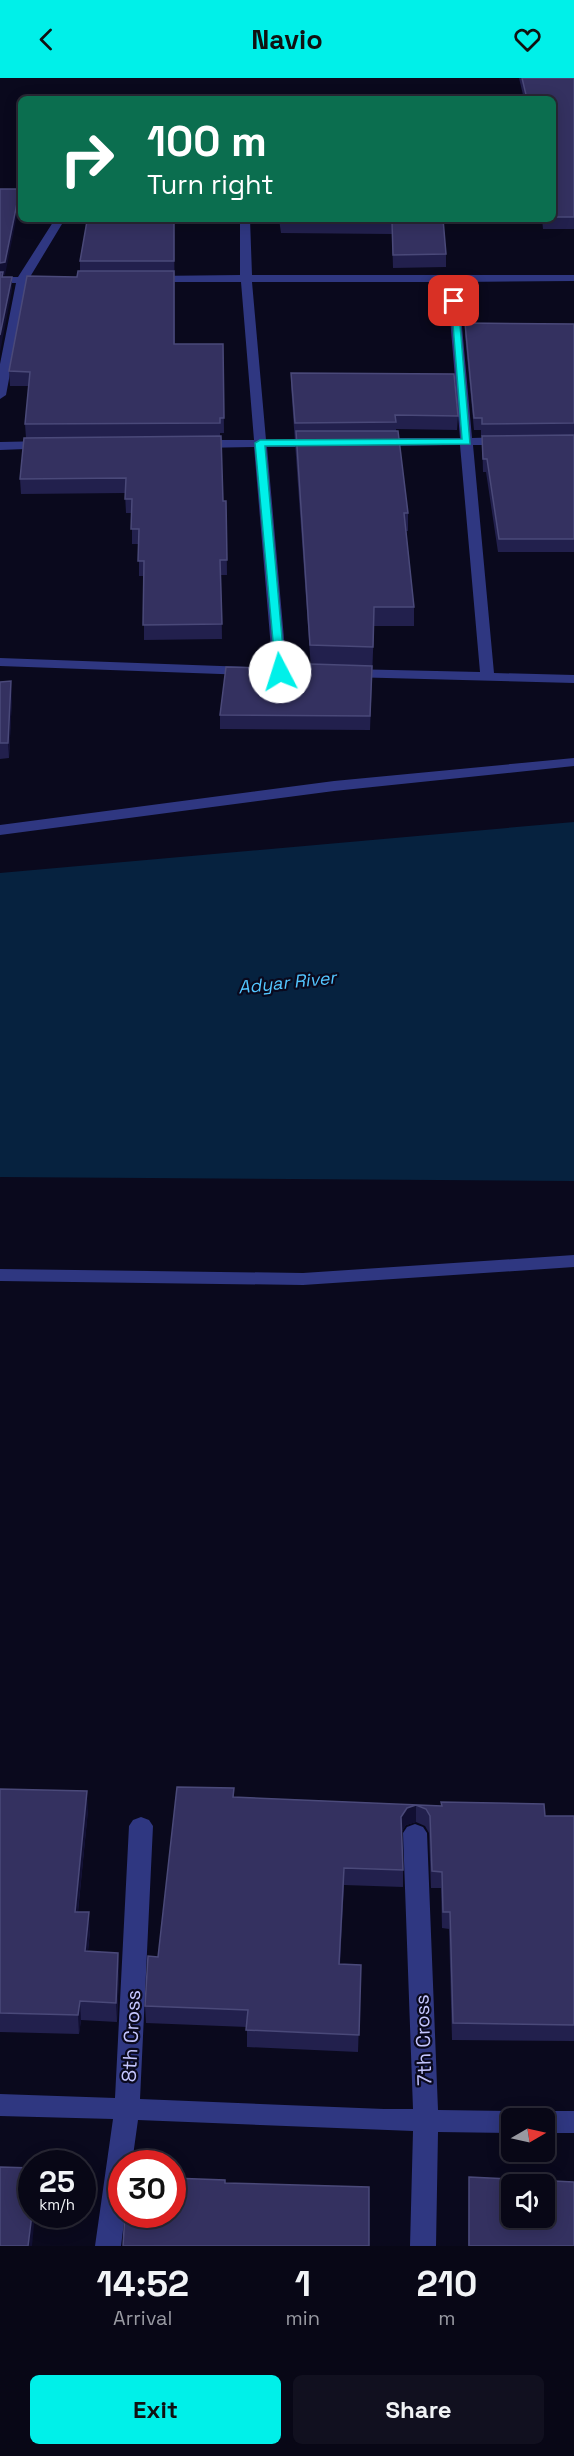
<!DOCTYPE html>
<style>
body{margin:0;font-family:"Space Grotesk",sans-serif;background:#11101f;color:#f1f3f6;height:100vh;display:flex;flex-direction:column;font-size:22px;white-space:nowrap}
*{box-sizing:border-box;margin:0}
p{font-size:20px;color:#9899a1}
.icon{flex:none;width:33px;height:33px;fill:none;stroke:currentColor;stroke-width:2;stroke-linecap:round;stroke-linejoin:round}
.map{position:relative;height:2168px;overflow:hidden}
.drawer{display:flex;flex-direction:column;background:#080716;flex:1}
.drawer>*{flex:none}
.hud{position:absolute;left:18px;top:18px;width:538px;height:126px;border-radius:9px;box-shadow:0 3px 15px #0003,0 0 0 2px #292835;background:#0b6e4f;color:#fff;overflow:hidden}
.needle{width:39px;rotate:81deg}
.buttons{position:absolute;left:501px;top:2030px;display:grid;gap:12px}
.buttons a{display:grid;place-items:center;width:54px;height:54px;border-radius:9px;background:#080716;box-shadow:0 3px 15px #0003,0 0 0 2px #292835;font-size:30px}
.speed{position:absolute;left:18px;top:2072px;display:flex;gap:12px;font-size:30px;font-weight:700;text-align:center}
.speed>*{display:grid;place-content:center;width:78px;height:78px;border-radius:50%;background:#080716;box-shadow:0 3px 15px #0003,0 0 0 2px #292835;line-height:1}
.speed small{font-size:15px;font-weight:400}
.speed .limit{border:9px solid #d22;background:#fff;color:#111}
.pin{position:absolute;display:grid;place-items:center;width:51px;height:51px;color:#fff;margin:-26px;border-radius:12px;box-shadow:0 3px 9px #0006}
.me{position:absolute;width:66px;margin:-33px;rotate:355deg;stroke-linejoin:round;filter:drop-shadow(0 0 4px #0008)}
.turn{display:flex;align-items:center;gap:21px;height:126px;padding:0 30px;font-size:27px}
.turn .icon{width:78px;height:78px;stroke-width:2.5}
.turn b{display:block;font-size:42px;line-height:51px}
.eta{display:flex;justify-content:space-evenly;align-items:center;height:102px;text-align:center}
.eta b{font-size:36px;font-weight:700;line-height:42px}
.action{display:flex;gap:12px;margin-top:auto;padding:12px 30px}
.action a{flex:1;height:69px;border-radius:9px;background:#00f0e9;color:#111;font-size:24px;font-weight:700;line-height:69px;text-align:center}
.action a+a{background:#11101f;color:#f1f3f6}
header{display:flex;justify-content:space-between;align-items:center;height:78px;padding:0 30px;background:#00f0e9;color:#111;font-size:27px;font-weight:700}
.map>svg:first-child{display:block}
.water{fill:#06223f}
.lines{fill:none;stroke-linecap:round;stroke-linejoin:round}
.minor{fill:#2f3781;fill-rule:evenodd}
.wall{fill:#22204d}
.shaded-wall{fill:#110f32}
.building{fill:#343160;stroke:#4a4979;stroke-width:1.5;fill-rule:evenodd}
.route{fill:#00f0e9;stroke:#009c97;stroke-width:1.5}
.labels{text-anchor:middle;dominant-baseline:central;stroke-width:4.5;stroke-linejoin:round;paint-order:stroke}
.water-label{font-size:18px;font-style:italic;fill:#53c6ff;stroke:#0a091d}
.near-street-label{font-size:20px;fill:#c5c6ff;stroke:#0a091d}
</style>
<header><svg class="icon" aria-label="back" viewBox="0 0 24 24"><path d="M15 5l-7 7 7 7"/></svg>Navio<svg class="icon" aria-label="heart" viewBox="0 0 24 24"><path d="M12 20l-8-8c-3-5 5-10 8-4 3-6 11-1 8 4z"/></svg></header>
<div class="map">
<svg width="574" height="2168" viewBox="0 0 574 2168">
<rect width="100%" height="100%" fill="#0a091d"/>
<path class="water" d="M 574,744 L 574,1103 L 0,1099 L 0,795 Z"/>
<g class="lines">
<g class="minor">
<path d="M 55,141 L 65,141 L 30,199 L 49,199 L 55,202 L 49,205 L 27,205 L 6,317 L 0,321 L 0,286 L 16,205 L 0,205 L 0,199 L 18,199 Z"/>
<path d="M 240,141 L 250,141 L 252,197 L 574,197 L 574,203 L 458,204 L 472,360 L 506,359 L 512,363 L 506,367 L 473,367 L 494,595 L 574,597 L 574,605 L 348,599 L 341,595 L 348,591 L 480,594 L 460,367 L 375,368 L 369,364 L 375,360 L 460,360 L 447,204 L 252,204 L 266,362 L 320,361 L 326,365 L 320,369 L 267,369 L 287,594 L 285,597 L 275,597 L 273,594 L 254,369 L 198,370 L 192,366 L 198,362 L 254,362 L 241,204 L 152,204 L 146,201 L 152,198 L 240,197 Z"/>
<path d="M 47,363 L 51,364 L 53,367 L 51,370 L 0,372 L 0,364 Z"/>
<path d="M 0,580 L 248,589 L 255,593 L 248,597 L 0,588 Z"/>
<path d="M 574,680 L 574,688 L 334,713 L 0,757 L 0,747 L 334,703 Z"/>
<path d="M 574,1177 L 574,1189 L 303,1207 L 0,1203 L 0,1191 L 303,1195 Z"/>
<path d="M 141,1739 L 149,1742 L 153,1748 L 140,2021 L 384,2031 L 413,2031 L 403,1755 L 407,1749 L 415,1746 L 423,1749 L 427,1755 L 438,2032 L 512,2033 L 521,2036 L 523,2040 L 512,2040 L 512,2055 L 438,2054 L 436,2168 L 410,2168 L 413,2053 L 138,2042 L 132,2085 L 122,2085 L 122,2136 L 125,2136 L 121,2168 L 95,2168 L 113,2041 L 0,2038 L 0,2016 L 115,2020 L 129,1748 L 133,1742 Z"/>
<path d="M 544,2033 L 574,2033 L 574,2055 L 544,2055 L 544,2040 L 533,2040 L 535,2036 Z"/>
</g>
</g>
<g class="wall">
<path d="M 519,0 L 574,0 L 574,151 L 543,151 L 542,141 L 554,141 L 554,21 L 524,21 Z"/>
<path d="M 174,141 L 175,266 L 223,266 L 224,355 L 220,355 L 220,358 L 223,423 L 226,423 L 227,497 L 221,497 L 222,561 L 144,562 L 144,498 L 139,498 L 139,466 L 132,466 L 132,435 L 126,435 L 125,415 L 21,416 L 20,401 L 26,360 L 25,346 L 29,308 L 10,308 L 9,293 L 80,193 L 80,183 L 92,143 Z"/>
<path d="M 279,141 L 443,141 L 446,176 L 446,189 L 393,190 L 392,156 L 281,155 Z"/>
<path d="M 465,245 L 574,246 L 574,357 L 481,358 L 481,352 L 474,352 L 465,257 Z"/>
<path d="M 291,295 L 458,338 L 457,352 L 396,351 L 408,435 L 408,453 L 406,453 L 414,529 L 414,548 L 374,548 L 370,652 L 220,651 L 220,637 L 311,591 L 291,308 Z"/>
<path d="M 574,357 L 574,474 L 498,474 L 486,394 L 483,394 L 482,358 Z"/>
<path d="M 0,604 L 12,619 L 9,680 L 0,681 Z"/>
<path d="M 234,1710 L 234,1719 L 441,1728 L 545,1738 L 574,1738 L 574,1963 L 452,1962 L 449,1851 L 442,1850 L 441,1810 L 431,1810 L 429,1755 L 425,1748 L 416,1744 L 406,1747 L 402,1753 L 403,1792 L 403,1809 L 344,1807 L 340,1886 L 361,1887 L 358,1974 L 247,1969 L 247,1949 L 146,1945 L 145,1928 L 158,1879 Z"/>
<path d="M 0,1711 L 88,1732 L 78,1834 L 90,1853 L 88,1873 L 118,1875 L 119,1893 L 117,1944 L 81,1942 L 79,1956 L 0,1954 Z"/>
<path d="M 469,2099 L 574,2168 L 468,2168 Z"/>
</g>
<g class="shaded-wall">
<path d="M 20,111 L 20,123 L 5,197 L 3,198 L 3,207 L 0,198 L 0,185 Z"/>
<path d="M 12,199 L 12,212 L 0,274 L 0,257 Z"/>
<path d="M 11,603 L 12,619 L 9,680 L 8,665 Z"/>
<path d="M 87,1713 L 88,1732 L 76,1852 L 75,1834 Z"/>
<path d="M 416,1727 L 416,1744 L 406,1747 L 401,1755 L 401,1739 L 407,1730 Z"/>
<path d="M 89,1834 L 90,1853 L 86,1892 L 85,1873 Z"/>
<path d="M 118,1875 L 119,1893 L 117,1944 L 116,1925 Z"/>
<path d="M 80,1923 L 81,1942 L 79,1956 L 78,1937 Z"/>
<path d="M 32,2136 L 35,2136 L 32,2168 L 28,2168 Z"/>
</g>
<g class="building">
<path d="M 522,0 L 574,0 L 574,139 L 554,139 L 554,21 L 527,21 Z"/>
<path d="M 0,111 L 20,111 L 5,184 L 0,185 Z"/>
<path d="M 92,141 L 174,141 L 174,183 L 80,183 L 87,143 L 92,143 Z"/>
<path d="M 281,141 L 443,141 L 446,176 L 393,177 L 392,143 L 281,142 Z"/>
<path d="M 78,193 L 174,193 L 174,266 L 223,266 L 224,340 L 220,340 L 220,345 L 25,346 L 30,294 L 9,293 L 27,198 L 77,199 Z"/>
<path d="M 0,194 L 3,194 L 2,199 L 12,199 L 0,257 Z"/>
<path d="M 465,245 L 574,246 L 574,345 L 482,346 L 482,340 L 474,340 Z"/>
<path d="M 291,295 L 454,296 L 458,338 L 395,337 L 396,344 L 295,345 Z"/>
<path d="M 296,353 L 398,353 L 408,435 L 404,435 L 414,529 L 374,529 L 373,569 L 310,567 Z"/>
<path d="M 574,357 L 574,461 L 499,461 L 487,381 L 483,381 L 482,358 Z"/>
<path d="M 221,358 L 223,423 L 226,423 L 227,482 L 220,482 L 222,546 L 143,547 L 144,483 L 138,483 L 139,451 L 131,451 L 132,421 L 125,421 L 126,400 L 20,401 L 24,360 Z"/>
<path d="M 311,586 L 372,588 L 370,638 L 220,637 L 226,589 L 311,591 Z"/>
<path d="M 11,603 L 8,665 L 0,665 L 0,604 Z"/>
<path d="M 177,1709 L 234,1710 L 233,1719 L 442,1728 L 441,1724 L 544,1726 L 545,1738 L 574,1738 L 574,1947 L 453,1945 L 450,1834 L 443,1834 L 442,1794 L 432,1793 L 430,1738 L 426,1731 L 416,1727 L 407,1730 L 401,1739 L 403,1792 L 344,1790 L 339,1886 L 361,1887 L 359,1957 L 246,1952 L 248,1932 L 145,1928 L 148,1878 L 158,1879 Z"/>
<path d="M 0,1711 L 87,1713 L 75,1834 L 89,1834 L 85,1873 L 118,1875 L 116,1925 L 80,1923 L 78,1937 L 0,1935 Z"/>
<path d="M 0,2089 L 32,2090 L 32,2136 L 28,2168 L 0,2168 Z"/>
<path d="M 469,2099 L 574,2104 L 574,2168 L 469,2168 ZM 512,2106 L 544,2106 L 544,2139 L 512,2139 Z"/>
<path d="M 172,2100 L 225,2102 L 225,2105 L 369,2109 L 369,2168 L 123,2168 L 125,2136 L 172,2136 Z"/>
</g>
<path class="route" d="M 451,221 L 458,223 L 470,366 L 265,368 L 285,594 L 284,596 L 276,596 L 255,365 L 260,362 L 462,361 Z"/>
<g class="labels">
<g class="water-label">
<text transform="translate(287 904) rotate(-6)">Adyar River</text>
</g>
<g class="near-street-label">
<text transform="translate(131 1958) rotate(-87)">8th Cross</text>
<text transform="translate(423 1962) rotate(-92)">7th Cross</text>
</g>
</g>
</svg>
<div class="buttons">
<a><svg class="needle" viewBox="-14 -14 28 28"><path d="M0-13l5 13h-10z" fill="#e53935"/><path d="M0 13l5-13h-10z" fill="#9899a1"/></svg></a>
<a><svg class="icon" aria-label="sound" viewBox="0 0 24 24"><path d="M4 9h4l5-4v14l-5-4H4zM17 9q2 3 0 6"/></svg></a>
</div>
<div class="speed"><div>25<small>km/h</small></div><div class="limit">30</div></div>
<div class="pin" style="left:454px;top:223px;background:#d93025"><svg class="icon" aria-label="arrive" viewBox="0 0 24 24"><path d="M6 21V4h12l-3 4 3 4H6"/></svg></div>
<svg class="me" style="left:280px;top:594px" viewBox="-20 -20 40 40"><circle r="19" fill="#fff"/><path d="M0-13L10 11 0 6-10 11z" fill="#00f0e9"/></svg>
<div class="hud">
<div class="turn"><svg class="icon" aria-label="right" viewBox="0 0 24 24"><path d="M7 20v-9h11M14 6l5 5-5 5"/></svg><div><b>100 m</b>Turn right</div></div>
</div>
</div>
<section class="drawer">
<div class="eta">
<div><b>14:52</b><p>Arrival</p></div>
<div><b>1</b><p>min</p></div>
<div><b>210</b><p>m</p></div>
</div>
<div class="action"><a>Exit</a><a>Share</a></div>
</section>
